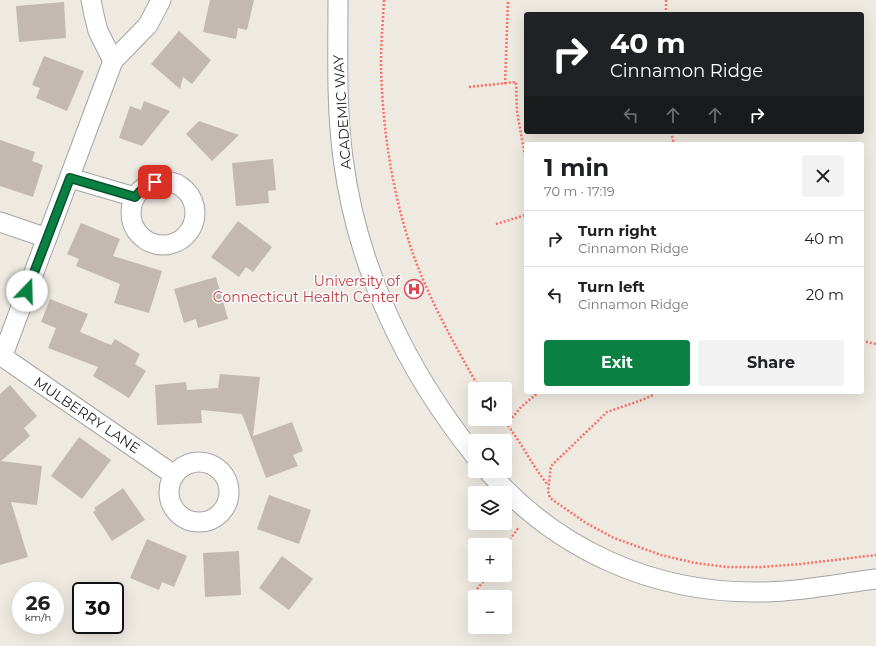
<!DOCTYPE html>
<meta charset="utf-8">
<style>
body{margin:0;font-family:Montserrat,sans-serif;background:#f2f2f2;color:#202124;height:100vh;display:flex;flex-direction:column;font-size:15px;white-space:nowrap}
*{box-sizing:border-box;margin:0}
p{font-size:13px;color:#757577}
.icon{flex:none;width:22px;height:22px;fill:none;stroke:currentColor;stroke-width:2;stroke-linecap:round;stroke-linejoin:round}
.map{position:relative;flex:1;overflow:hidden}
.panel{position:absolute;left:524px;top:142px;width:340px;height:252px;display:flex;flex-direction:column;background:#fff;border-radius:4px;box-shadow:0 4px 16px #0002}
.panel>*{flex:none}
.banner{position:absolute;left:524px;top:12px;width:340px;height:122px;border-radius:4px;box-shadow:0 4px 16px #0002;background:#202124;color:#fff;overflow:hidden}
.tools{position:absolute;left:468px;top:382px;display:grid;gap:8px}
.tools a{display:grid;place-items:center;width:44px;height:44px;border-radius:4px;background:#fff;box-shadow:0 4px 16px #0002;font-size:20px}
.speed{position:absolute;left:12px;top:582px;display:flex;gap:8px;font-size:20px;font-weight:700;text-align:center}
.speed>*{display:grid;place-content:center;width:52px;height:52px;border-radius:50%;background:#fff;box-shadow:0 4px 16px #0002;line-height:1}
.speed small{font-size:10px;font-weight:400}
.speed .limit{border:2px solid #111;border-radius:6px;background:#fff;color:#111}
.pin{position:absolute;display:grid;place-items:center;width:34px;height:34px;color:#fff;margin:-17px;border-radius:8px;box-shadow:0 2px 6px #0006}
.me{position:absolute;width:44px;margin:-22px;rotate:21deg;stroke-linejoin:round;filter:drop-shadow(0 0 3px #0008)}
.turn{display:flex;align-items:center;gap:14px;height:84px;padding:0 20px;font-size:18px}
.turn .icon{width:52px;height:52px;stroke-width:2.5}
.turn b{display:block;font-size:28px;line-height:34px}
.lanes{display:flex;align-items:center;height:38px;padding:0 20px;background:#0003;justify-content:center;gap:20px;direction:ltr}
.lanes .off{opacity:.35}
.round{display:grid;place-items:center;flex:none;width:42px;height:42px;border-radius:4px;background:#f2f2f2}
.headline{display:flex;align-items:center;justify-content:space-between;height:68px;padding:0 20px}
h1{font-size:24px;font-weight:700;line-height:30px}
.cta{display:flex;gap:8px;margin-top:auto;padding:8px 20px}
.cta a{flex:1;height:46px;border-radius:4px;background:#0b8043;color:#fff;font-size:16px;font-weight:700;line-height:46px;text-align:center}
.cta a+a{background:#f2f2f2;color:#202124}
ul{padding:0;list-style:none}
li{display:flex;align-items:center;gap:12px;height:56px;padding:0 20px;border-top:1px solid #e0e0e0}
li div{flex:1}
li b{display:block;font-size:15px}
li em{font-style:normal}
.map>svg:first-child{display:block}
.building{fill:#c3b9b2}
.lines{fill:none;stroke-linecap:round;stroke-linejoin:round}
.street-casing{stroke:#a4a4a4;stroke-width:21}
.path{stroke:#fb7066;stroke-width:2.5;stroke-dasharray:2 2;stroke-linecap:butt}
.street{stroke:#fff;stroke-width:19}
.route-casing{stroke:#07532c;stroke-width:10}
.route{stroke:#0b8043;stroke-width:7}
.labels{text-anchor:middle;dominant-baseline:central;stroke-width:3;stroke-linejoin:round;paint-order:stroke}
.street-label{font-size:14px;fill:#1d1d1d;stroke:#fff}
.health-label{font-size:14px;fill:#be3a42;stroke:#fff;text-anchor:end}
</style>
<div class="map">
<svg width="876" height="646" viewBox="0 0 876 646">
<rect width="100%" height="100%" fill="#eeeae2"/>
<g class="building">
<path d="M 210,0 L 254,0 L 247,30 L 238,28 L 236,39 L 203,32 Z"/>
<path d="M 64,2 L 66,38 L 19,42 L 16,6 Z"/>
<path d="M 179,31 L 211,60 L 192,84 L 183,77 L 180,89 L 151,64 Z"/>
<path d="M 44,56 L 84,71 L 67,111 L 36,98 L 40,88 L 32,85 Z"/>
<path d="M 144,101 L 170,111 L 142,146 L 119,138 L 130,106 L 141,110 Z"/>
<path d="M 199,121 L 239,135 L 212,161 L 186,134 Z"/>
<path d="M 0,140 L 35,152 L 32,161 L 43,165 L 33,197 L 0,186 Z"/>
<path d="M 273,159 L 276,190 L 268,191 L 269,203 L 236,206 L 232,163 Z"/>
<path d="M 238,221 L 272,247 L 253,272 L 246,267 L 239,277 L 211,257 Z"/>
<path d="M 81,223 L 120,239 L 113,256 L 162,271 L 149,313 L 114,303 L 120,284 L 76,266 L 79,259 L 67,254 Z"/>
<path d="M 216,277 L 228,319 L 198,328 L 196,319 L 184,323 L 174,289 Z"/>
<path d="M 50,299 L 88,314 L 80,332 L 111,345 L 115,339 L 140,354 L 135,364 L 146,371 L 129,398 L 93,376 L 98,367 L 48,348 L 56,328 L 41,322 Z"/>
<path d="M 220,374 L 260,377 L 253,436 L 292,422 L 303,451 L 293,455 L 298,466 L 266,478 L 242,414 L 201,410 L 202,423 L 157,425 L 155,385 L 186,382 L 187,390 L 218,388 Z"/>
<path d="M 10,385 L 37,416 L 24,428 L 30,436 L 1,461 L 42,466 L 37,505 L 11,502 L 28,557 L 0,565 L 0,394 Z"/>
<path d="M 79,437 L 111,460 L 82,499 L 51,476 Z"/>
<path d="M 123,488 L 145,520 L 112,541 L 93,512 L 96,510 L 94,508 Z"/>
<path d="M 269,495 L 311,510 L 299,544 L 257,529 Z"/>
<path d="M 147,539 L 187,556 L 174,587 L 162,582 L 159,590 L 130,578 Z"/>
<path d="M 239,551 L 241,595 L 205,597 L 203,553 Z"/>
<path d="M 282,556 L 313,579 L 289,610 L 259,588 Z"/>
</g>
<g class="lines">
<g class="street-casing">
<g id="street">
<path d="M 91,0 L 94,15 L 98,31 L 113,61"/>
<path d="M 338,0 C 338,52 336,106 343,158 C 357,268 406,370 475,456"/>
<path d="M 70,178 L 135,197"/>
<circle cx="163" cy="213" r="32"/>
<path d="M 0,222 L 47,238"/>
<path d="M 0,353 L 6,347 L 113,61 L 148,25 L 161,0"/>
<path d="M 0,355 L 174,475"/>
<circle cx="199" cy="492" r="30"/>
<path d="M 488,471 C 557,550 653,593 758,592 C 798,592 837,584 876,579"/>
</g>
</g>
<g class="path">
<path d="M 384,0 C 383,21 381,42 381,63 C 382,127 392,193 413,254 C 430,301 455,346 480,389"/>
<path d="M 666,14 L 666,0"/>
<path d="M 505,84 L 508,0"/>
<path d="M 469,87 L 516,82 L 517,111 L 526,162"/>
<path d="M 671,132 L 674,144"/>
<path d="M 496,224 L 526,215"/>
<path d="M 862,341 L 876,344"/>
<path d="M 655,392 L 653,395 L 642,400 L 607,412 L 551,466 L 548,491 L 550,498 L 586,523 L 614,538 L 661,555 L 695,563 L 727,567 L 761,567 L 801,564 L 876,555"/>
<path d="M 503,419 C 520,440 531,464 548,485"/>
<path d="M 507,424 L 521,407 L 539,392"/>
<path d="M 505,546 L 519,527"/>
<path d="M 505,548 L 508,550 L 505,554"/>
<path d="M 477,589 L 489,575"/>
</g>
<use href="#street" class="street"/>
</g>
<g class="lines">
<g class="route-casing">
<path id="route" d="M 27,291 L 70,178 L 135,197 L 145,186 L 155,182"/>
</g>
<use href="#route" class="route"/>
</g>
<defs>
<g id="hospital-ring" transform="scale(1)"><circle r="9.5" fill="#fff" stroke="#e0444e" stroke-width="1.5"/><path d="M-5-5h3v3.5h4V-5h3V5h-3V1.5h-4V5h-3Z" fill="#e0444e"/></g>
</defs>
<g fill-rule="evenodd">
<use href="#hospital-ring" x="414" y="289"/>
</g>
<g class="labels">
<g class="street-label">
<text transform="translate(342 112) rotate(-94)">ACADEMIC WAY</text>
<text transform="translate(87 415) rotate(34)">MULBERRY LANE</text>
</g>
<g class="health-label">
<text x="400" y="281">University of<tspan x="400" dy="16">Connecticut Health Center</tspan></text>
</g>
</g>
</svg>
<div class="tools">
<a><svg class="icon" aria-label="sound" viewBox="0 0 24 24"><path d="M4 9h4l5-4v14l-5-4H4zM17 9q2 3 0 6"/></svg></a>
<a><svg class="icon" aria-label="search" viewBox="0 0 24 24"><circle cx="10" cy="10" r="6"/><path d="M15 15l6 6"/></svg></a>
<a><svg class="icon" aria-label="layers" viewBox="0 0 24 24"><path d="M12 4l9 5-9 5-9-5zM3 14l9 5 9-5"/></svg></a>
<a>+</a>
<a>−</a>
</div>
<div class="speed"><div>26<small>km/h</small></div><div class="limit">30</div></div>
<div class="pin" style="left:155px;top:182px;background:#d93025"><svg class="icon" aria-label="arrive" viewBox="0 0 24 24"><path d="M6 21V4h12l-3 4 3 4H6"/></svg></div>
<svg class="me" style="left:27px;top:291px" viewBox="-20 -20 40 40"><circle r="19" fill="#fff"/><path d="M0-13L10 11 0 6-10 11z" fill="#0b8043"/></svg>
<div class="banner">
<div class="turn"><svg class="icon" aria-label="right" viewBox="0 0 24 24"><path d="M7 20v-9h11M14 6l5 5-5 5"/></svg><div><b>40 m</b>Cinnamon Ridge</div></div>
<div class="lanes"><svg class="icon off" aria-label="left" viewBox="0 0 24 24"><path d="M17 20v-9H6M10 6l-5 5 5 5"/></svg><svg class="icon off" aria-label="ahead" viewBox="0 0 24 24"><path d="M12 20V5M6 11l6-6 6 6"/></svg><svg class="icon off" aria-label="ahead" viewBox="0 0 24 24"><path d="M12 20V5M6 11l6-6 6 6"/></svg><svg class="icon" aria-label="right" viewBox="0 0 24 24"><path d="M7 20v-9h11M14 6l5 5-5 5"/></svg></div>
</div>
<section class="panel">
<div class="headline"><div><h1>1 min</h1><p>70 m · 17:19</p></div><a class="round"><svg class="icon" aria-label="close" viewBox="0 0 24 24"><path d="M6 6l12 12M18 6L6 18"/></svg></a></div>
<ul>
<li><svg class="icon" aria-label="right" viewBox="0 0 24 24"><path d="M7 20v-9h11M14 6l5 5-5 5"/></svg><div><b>Turn right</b><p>Cinnamon Ridge</p></div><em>40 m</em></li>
<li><svg class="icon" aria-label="left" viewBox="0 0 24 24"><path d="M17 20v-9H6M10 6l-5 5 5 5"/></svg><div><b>Turn left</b><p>Cinnamon Ridge</p></div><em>20 m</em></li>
</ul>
<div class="cta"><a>Exit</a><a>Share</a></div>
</section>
</div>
